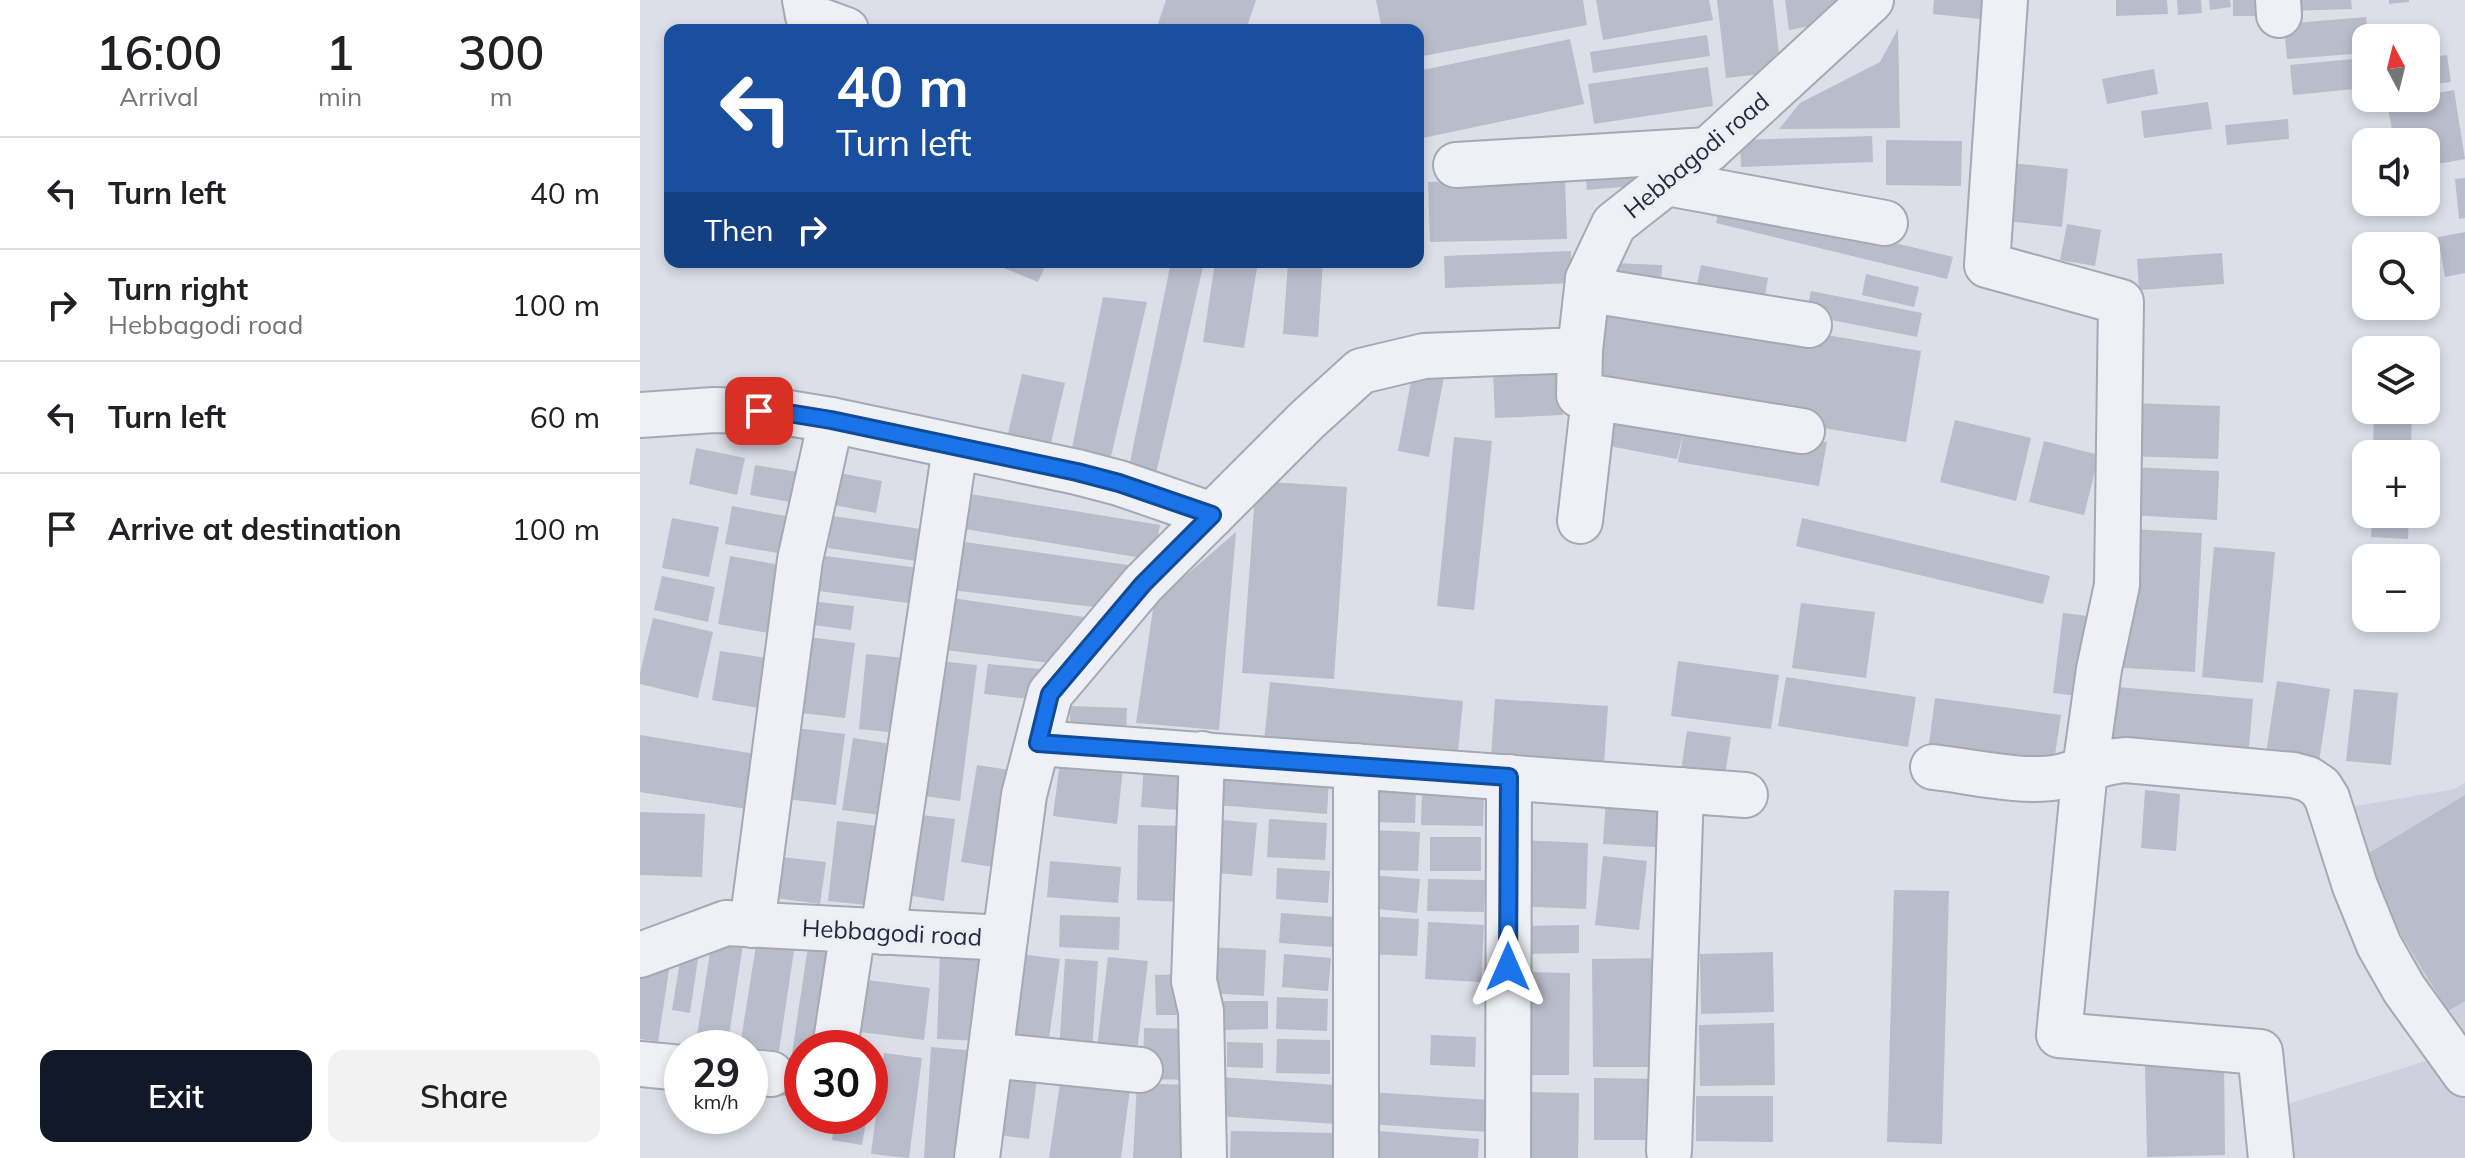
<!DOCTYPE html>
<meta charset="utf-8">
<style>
body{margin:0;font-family:Mulish,sans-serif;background:#f2f2f2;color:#202124;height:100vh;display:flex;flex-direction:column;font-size:30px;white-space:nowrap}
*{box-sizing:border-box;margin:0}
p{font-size:26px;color:#757577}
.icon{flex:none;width:44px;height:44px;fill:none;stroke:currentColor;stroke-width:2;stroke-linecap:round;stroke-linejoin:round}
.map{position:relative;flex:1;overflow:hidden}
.drawer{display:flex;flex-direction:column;background:#fff;width:640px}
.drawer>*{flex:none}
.banner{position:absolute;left:24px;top:24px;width:760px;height:244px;border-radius:16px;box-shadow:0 4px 12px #0003;background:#1a4fa0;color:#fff;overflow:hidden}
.needle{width:52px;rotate:353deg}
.buttons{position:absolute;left:1712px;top:24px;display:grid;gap:16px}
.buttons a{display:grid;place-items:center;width:88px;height:88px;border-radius:16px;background:#fff;box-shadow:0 4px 12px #0003;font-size:40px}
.speed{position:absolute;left:24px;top:1030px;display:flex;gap:16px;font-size:40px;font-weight:700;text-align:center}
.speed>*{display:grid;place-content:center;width:104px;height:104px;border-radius:50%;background:#fff;box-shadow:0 4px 12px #0003;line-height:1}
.speed small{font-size:20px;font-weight:400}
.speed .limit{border:12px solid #d22;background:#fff;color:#111}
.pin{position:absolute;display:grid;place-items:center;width:68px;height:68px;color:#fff;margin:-34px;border-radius:16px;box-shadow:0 4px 12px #0006}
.me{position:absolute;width:88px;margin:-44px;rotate:0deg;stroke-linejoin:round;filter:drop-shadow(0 0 6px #0008)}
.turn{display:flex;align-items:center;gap:28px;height:168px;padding:0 40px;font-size:36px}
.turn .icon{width:104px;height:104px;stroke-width:2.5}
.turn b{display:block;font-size:56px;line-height:68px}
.then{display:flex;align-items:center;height:76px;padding:0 40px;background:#0003;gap:16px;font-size:30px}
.eta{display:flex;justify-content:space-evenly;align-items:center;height:136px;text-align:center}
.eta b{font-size:48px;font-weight:600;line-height:56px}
.cta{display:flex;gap:16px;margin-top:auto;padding:16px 40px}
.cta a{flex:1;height:92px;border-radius:16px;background:#111827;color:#fff;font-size:32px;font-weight:600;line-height:92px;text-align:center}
.cta a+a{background:#f2f2f2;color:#202124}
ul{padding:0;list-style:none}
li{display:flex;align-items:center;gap:24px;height:112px;padding:0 40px;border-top:2px solid #e0e0e0}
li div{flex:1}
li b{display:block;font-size:30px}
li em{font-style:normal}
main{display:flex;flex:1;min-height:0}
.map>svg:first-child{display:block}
.built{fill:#ced1dd}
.building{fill:#b9bccb}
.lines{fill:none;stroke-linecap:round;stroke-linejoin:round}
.minor-casing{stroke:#a5a8b5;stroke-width:48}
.minor{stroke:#eff0f6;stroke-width:44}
.route-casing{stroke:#114b97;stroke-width:20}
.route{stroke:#1a73e8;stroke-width:14}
.labels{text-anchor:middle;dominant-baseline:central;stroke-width:7;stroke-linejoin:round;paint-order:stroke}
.street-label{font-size:24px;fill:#25293f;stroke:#eceef5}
</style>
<main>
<section class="drawer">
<div class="eta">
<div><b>16:00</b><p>Arrival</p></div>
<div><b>1</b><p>min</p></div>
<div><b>300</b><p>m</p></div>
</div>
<ul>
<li><svg class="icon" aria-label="left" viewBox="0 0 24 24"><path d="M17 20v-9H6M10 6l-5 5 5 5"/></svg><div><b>Turn left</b></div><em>40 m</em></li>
<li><svg class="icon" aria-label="right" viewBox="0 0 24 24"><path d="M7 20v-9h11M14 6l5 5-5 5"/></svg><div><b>Turn right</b><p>Hebbagodi road</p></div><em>100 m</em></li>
<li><svg class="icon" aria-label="left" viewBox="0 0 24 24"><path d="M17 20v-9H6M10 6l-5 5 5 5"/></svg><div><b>Turn left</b></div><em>60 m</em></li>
<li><svg class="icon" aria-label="arrive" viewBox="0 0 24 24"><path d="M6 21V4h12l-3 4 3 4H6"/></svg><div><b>Arrive at destination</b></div><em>100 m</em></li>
</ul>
<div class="cta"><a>Exit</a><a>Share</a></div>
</section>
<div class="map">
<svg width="1825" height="1158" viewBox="0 0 1825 1158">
<rect width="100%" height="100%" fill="#dcdfe8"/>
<path class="built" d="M 1825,782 L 1825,1158 L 1654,1158 L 1648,1104 L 1821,1050 L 1699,873 L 1715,806 L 1815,789 Z"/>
<g class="building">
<path d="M 526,0 L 616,0 L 606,30 L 516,30 Z"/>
<path d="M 736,0 L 943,0 L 947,25 L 778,57 L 778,30 L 742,30 Z"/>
<path d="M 956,0 L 1069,0 L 1073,20 L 963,40 Z"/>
<path d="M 1077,0 L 1133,0 L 1141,72 L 1086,78 Z"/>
<path d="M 1145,0 L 1205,0 L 1192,22 L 1149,30 Z"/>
<path d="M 1294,0 L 1342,0 L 1340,19 L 1293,14 Z"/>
<path d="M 1476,0 L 1527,0 L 1528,14 L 1476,16 Z"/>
<path d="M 1537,0 L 1561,0 L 1562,13 L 1538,15 Z"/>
<path d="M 1569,0 L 1590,0 L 1591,7 L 1570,10 Z"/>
<rect x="1593" y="0" width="27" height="16"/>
<path d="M 1646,0 L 1711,0 L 1712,9 L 1646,11 Z"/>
<path d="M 1749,0 L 1769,0 L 1769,2 L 1749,4 Z"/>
<path d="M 1726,17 L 1728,38 L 1726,38 L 1726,53 L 1647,59 L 1644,24 Z"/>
<path d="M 1258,29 L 1260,128 L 1139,129 L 1160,103 L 1240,62 Z"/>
<path d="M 1067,35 L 1070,56 L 953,73 L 950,52 Z"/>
<path d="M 930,39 L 944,104 L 778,139 L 778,71 Z"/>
<path d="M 1807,55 L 1811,82 L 1786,85 L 1786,58 Z"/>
<path d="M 1723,58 L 1726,88 L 1653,95 L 1650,65 Z"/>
<path d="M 1068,67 L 1073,106 L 954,124 L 948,84 Z"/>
<path d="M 1514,69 L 1518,94 L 1467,104 L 1462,79 Z"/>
<path d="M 1814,90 L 1825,159 L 1786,166 L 1786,142 L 1754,142 L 1747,102 L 1786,98 L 1786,95 Z"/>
<path d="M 1568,102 L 1572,129 L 1504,138 L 1501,111 Z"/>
<path d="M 1648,119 L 1649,139 L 1587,145 L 1585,125 Z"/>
<path d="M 1232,136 L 1233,162 L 1101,167 L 1100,140 Z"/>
<path d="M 1246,140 L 1322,141 L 1321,186 L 1246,185 Z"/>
<path d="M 1363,162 L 1428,169 L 1422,227 L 1356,220 Z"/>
<path d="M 1002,166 L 1004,185 L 947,190 L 945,170 Z"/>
<path d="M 925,178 L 927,239 L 790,242 L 788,182 Z"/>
<path d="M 1825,178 L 1825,218 L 1819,219 L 1815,179 Z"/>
<path d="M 1081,201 L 1313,257 L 1307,279 L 1076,223 Z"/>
<path d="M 1427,224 L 1461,230 L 1455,266 L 1420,260 Z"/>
<path d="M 1825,232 L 1825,273 L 1805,277 L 1798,237 Z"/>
<path d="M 931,251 L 932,283 L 805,288 L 804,256 Z"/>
<path d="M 1582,253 L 1584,284 L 1499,290 L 1497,259 Z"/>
<path d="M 349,262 L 407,262 L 398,282 Z"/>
<path d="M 531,262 L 564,262 L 515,478 L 488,472 Z"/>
<path d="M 575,262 L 618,262 L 604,348 L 563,342 Z"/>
<path d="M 648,262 L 683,262 L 678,337 L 643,334 Z"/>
<path d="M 972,263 L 1022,265 L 1021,290 L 971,288 Z"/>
<path d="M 1061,265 L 1128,278 L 1123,307 L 1055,293 Z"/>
<path d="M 1226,274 L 1279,287 L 1274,307 L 1222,295 Z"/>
<path d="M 1171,291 L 1282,313 L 1277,337 L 1166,315 Z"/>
<path d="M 957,296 L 1281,351 L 1266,442 L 942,387 Z"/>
<path d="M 463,297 L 507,302 L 469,465 L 430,457 Z"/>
<path d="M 921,367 L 923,415 L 855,418 L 853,370 Z"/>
<path d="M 773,370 L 804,376 L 789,457 L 758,451 Z"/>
<path d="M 382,374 L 425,383 L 409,451 L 366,442 Z"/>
<path d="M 961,402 L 1187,442 L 1179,486 L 1038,462 L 1044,430 L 1037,459 L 953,443 Z"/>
<path d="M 1490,403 L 1580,406 L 1578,459 L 1488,456 Z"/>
<path d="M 1734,410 L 1772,410 L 1771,454 L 1733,454 Z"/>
<path d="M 1315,420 L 1391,438 L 1376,501 L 1300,482 Z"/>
<path d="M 814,437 L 852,441 L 834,610 L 797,606 Z"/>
<path d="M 1404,441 L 1459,455 L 1444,515 L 1389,502 Z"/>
<path d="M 56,448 L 105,458 L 97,495 L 49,484 Z"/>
<path d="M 115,465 L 171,474 L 167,505 L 110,495 Z"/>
<path d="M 1491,467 L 1579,471 L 1577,520 L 1489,515 Z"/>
<path d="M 183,470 L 242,481 L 236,513 L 177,502 Z"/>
<path d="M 616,481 L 707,487 L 694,679 L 602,673 Z"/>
<path d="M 312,491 L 520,525 L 514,560 L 307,526 Z"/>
<path d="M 92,506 L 156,518 L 149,555 L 85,544 Z"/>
<path d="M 1732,514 L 1769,514 L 1768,539 L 1731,537 Z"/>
<path d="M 193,516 L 294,531 L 289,563 L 188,548 Z"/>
<path d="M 32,518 L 79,527 L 69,577 L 22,568 Z"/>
<path d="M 1162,518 L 1410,576 L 1403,604 L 1156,546 Z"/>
<path d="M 1491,529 L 1562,533 L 1555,672 L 1484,668 Z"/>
<path d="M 596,532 L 579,730 L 496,723 L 514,603 Z"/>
<path d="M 310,540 L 502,567 L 471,609 L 303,589 Z"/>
<path d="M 1574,547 L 1635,552 L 1623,683 L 1562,677 Z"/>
<path d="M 90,556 L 152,567 L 140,635 L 78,624 Z"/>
<path d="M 185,556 L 287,569 L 283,605 L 179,591 Z"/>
<path d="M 22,576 L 75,587 L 68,622 L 14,610 Z"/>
<path d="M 305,597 L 451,618 L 426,665 L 297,649 Z"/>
<path d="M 170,601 L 214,606 L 211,630 L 166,624 Z"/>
<path d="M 1161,603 L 1235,612 L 1226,678 L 1152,668 Z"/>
<path d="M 1423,613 L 1448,616 L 1438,696 L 1413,693 Z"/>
<path d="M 13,618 L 73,632 L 58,698 L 0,684 L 0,673 Z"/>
<path d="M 153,635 L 215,643 L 205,718 L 143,711 Z"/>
<path d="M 80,651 L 127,658 L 119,708 L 72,700 Z"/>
<path d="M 226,654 L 275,659 L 268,734 L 219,729 Z"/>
<path d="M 289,660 L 337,665 L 320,801 L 270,794 Z"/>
<path d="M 1038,661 L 1139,675 L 1131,729 L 1031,716 Z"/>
<path d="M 348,664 L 401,669 L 398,700 L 344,694 Z"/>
<path d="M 1146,677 L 1276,697 L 1268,747 L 1138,726 Z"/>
<path d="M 1637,681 L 1690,689 L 1679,762 L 1626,754 Z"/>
<path d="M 630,682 L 823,701 L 817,761 L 624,742 Z"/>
<path d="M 1466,686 L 1613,699 L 1608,760 L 1459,747 Z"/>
<path d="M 1714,689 L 1758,693 L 1751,765 L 1706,761 Z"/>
<path d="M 1295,698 L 1421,715 L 1413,769 L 1288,752 Z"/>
<path d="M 855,699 L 968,706 L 964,764 L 851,757 Z"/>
<path d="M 430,706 L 487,708 L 486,731 L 430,730 Z"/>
<path d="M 156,728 L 205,734 L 196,805 L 146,799 Z"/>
<path d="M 1047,731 L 1091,737 L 1085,775 L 1041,770 Z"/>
<path d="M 0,735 L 122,755 L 113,810 L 0,792 Z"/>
<path d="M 213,738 L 258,745 L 248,816 L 202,810 Z"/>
<path d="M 420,761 L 483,768 L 477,824 L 413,816 Z"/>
<path d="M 504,764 L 541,767 L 538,810 L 501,807 Z"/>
<path d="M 337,765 L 383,772 L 367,869 L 321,862 Z"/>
<path d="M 580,773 L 689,781 L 687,814 L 577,805 Z"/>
<path d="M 731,789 L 776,790 L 775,823 L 731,822 Z"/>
<path d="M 782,790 L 844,792 L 843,826 L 781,825 Z"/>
<path d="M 1505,790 L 1540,794 L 1536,851 L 1501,848 Z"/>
<path d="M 1825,795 L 1825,1001 L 1808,1011 L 1716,861 Z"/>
<path d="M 966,799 L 1033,803 L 1031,848 L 963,844 Z"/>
<path d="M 0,812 L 65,814 L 62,877 L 0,875 Z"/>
<path d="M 264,813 L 315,819 L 304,901 L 253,893 Z"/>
<path d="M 629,819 L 687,823 L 685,860 L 627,857 Z"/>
<path d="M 582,820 L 617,823 L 612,876 L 577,873 Z"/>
<path d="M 197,821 L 247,827 L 237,906 L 188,901 Z"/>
<path d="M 498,825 L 546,826 L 544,902 L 497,900 Z"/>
<path d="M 731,830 L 780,832 L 778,871 L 729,870 Z"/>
<rect x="790" y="837" width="51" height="34"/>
<path d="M 876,840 L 948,843 L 946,909 L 874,906 Z"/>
<path d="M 133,856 L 186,862 L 180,904 L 128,897 Z"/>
<path d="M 963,856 L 1007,861 L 999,930 L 955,925 Z"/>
<path d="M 410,861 L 481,867 L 478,903 L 407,897 Z"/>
<path d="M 637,868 L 690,871 L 688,903 L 636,899 Z"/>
<path d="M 730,875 L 780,879 L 777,913 L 728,908 Z"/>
<path d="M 788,879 L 845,880 L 844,912 L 787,911 Z"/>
<path d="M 1254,890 L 1309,891 L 1302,1144 L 1247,1142 Z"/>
<path d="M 641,913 L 695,917 L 694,947 L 639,943 Z"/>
<path d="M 420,915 L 480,917 L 479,950 L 419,947 Z"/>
<path d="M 723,916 L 779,919 L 777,956 L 722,954 Z"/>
<path d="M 788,922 L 844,925 L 841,982 L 785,979 Z"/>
<path d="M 939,925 L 939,953 L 882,954 L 882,926 Z"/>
<path d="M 117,939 L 155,944 L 139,1051 L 100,1046 Z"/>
<path d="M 72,940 L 103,945 L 87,1048 L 55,1048 Z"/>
<path d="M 168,947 L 200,952 L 185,1048 L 162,1048 L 162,1054 L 152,1053 Z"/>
<path d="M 567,947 L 626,950 L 624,996 L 565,993 Z"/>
<path d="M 42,949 L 59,952 L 50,1013 L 32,1010 Z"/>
<path d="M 300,949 L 345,951 L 341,1041 L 297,1039 Z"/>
<path d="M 1133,952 L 1134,1012 L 1061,1014 L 1060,954 Z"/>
<path d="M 372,953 L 420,959 L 408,1046 L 361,1040 Z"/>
<path d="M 644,954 L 691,958 L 688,991 L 642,987 Z"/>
<path d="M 468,957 L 508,961 L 497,1051 L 457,1047 Z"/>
<path d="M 1028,958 L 1029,1067 L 953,1067 L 952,959 Z"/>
<path d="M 425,959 L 458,961 L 452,1052 L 419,1051 Z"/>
<path d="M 0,963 L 30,964 L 18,1042 L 0,1039 Z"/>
<path d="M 883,972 L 930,973 L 929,1075 L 882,1075 Z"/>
<path d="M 541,974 L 541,1015 L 516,1015 L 515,975 Z"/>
<path d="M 211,978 L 290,988 L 284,1040 L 204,1030 Z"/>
<path d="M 637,997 L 688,999 L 687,1031 L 636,1029 Z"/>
<path d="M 582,1001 L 628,1001 L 628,1029 L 582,1030 Z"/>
<path d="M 1134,1023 L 1135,1085 L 1060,1086 L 1059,1025 Z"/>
<path d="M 504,1028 L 553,1029 L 552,1080 L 503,1079 Z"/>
<path d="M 791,1035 L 836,1037 L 835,1067 L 790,1065 Z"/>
<path d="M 637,1039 L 690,1040 L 690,1074 L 636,1073 Z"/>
<path d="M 587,1042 L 623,1043 L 623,1068 L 587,1067 Z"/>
<path d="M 291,1047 L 337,1051 L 330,1158 L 284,1158 Z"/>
<path d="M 230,1052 L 237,1053 L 232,1085 L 230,1085 Z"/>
<path d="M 244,1053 L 282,1058 L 269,1158 L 231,1154 Z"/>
<path d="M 1584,1063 L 1585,1155 L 1507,1157 L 1505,1065 Z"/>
<path d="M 140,1064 L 162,1066 L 162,1098 L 137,1095 Z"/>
<path d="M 369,1067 L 398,1072 L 389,1139 L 359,1135 Z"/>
<path d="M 421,1076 L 490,1089 L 481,1158 L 409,1158 Z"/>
<path d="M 580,1077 L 696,1085 L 694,1124 L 577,1116 Z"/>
<path d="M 954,1078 L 1024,1079 L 1024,1140 L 954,1140 Z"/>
<path d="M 497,1083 L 548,1085 L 545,1158 L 493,1158 Z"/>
<path d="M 730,1092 L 850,1100 L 848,1132 L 728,1124 Z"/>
<path d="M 877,1092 L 939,1093 L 938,1158 L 876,1158 Z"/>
<path d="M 1056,1096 L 1133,1096 L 1133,1142 L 1056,1141 Z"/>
<path d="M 196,1116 L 227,1116 L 222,1145 L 192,1140 Z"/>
<path d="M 726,1130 L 839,1139 L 838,1158 L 724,1158 Z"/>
<path d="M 591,1131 L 695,1133 L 694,1158 L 590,1158 Z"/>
</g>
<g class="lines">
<g class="minor-casing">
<g id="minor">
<path d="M 165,0 L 168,16 L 206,30"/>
<path d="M 1365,0 L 1347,265 L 1481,302 L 1477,585 L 1459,669 L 1445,769 L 1419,1035 L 1620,1052 L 1631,1158"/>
<path d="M 1638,0 L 1639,15"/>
<path d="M 816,165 L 1068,150"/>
<path d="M 1027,183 L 1245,223"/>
<path d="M 948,279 L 969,293 L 1169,325"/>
<path d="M 940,350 L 939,395 L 1162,431"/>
<path d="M 0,415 L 74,410 L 142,412 L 191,420 L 437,472 L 479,483 L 572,515"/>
<path d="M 940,521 L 954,398"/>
<path d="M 398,743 L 1105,795"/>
<path d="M 562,754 L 554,981 L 561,1011 L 564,1158"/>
<path d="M 716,766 L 716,1158"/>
<path d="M 1293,767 C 1329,771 1384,784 1419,777 C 1442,772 1462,761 1486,760 L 1653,775 L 1668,779 L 1680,787 L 1687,798 L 1715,886 L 1739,945 L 1764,989 L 1825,1074"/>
<path d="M 112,925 L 160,560 L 191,420"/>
<path d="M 243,932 L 315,448"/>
<path d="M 0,955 L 86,923 L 365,938 L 384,795 L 410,694 L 503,584 L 667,420 L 721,371 L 784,356 L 940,350 L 948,279 L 974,224 L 1068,150 L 1231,0"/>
<path d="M 195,1048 L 213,930"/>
<path d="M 350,1055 L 500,1070"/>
<path d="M 0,1064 L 42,1068"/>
<path d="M 110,1072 L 131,1074"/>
<path d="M 1029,1151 L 1041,790"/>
<path d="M 337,1158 L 365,938"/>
<path d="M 868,1158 L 869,777"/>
</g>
</g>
<use href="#minor" class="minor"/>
</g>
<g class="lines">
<g class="route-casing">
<path id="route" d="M 119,411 L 142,412 L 191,420 L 437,472 L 479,483 L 572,515 L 503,584 L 410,694 L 398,743 L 869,777 L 868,967"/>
</g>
<use href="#route" class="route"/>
</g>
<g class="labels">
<g class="street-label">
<text transform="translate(1056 155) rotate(-40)">Hebbagodi road</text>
<text transform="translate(252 932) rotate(3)">Hebbagodi road</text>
</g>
</g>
</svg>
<div class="buttons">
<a><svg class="needle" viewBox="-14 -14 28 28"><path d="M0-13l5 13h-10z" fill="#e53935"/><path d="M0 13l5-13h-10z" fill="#757577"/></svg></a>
<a><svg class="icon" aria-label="sound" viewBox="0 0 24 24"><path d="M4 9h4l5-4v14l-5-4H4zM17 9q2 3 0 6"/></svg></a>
<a><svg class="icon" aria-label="search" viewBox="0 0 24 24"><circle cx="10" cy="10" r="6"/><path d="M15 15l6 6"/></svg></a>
<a><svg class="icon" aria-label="layers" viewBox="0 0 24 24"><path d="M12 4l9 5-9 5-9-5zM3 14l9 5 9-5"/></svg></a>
<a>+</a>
<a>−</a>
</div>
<div class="speed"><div>29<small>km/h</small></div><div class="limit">30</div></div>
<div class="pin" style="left:119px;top:411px;background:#d93025"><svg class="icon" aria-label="arrive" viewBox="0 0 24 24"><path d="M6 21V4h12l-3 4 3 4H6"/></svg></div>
<svg class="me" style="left:868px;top:967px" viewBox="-20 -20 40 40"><path d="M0-17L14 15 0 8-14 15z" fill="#1a73e8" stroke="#fff" stroke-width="4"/></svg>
<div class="banner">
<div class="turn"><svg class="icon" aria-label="left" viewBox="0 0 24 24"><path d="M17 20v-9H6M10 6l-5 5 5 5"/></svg><div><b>40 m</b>Turn left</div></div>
<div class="then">Then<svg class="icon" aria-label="right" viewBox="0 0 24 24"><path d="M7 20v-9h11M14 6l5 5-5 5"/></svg></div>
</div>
</div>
</main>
